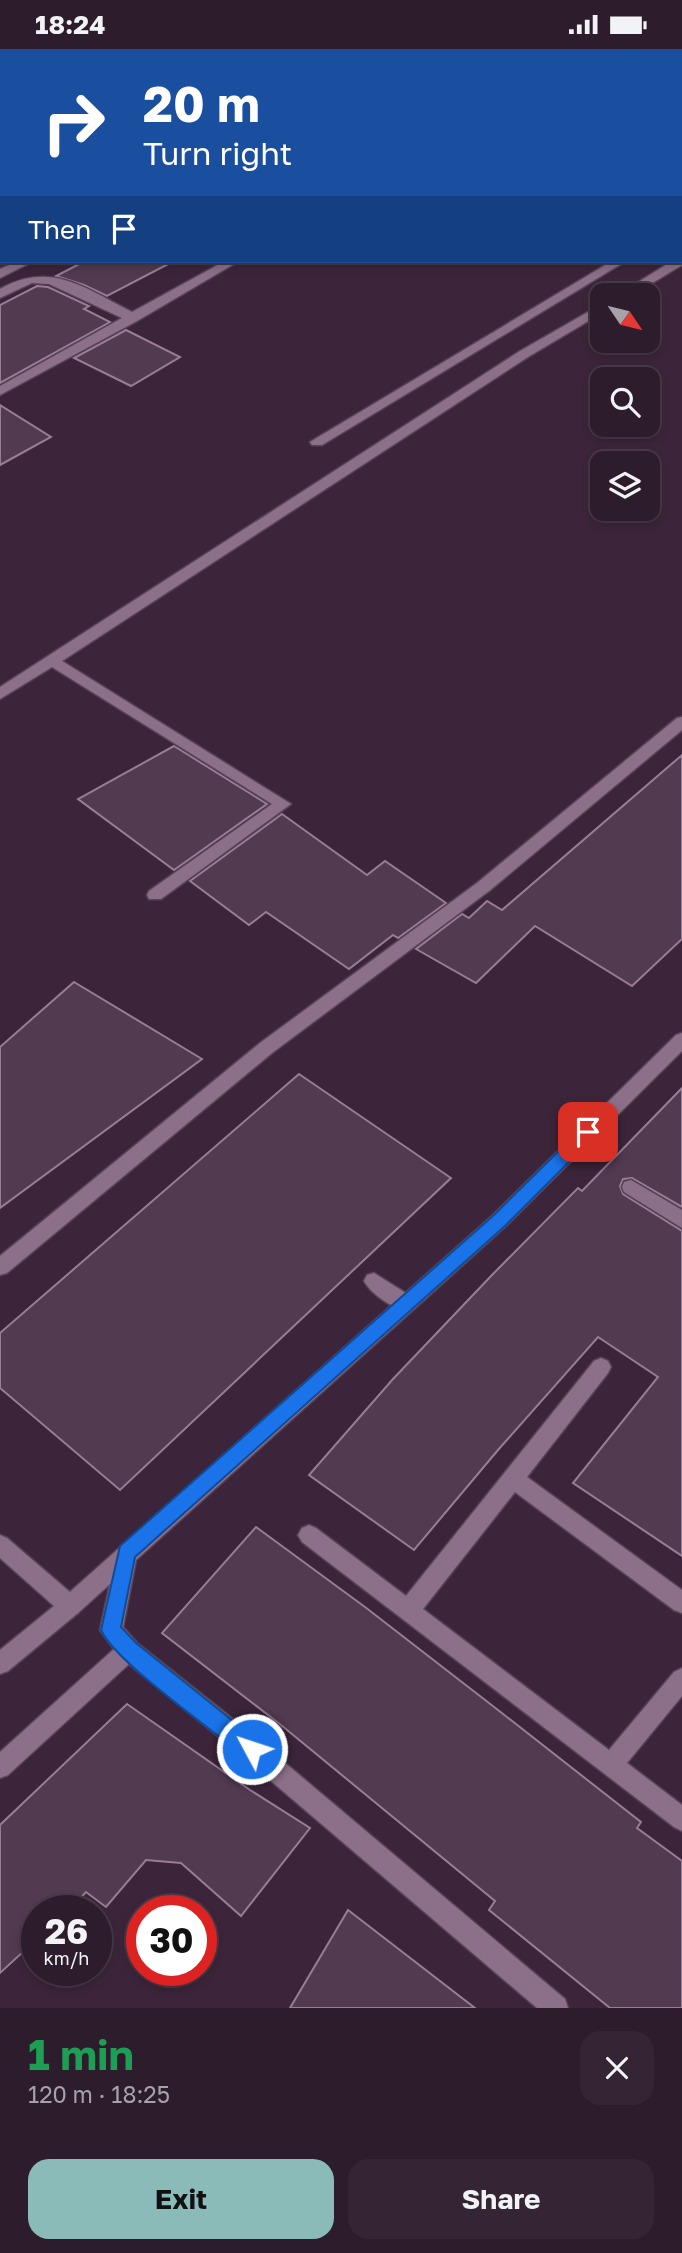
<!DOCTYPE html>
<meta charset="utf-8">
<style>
body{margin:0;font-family:"Golos Text",sans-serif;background:#352534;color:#f1f3f6;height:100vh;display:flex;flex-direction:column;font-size:26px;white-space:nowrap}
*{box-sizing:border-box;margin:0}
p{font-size:23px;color:#a7a1a9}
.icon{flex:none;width:38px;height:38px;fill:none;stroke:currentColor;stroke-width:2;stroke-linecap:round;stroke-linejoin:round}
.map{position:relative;height:1959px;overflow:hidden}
.details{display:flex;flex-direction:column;background:#2d1c2c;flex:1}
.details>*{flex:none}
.banner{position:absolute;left:0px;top:0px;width:682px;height:214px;box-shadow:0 4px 10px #0003,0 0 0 2px #483a48;background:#1a4fa0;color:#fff;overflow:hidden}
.needle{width:46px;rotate:125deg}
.buttons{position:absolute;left:590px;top:234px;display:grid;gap:14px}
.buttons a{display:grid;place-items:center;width:70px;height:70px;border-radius:14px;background:#2d1c2c;box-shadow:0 4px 10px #0003,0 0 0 2px #483a48;font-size:35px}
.speed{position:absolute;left:21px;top:1846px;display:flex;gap:14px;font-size:35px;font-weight:700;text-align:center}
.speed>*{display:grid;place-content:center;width:91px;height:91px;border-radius:50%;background:#2d1c2c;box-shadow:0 4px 10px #0003,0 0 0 2px #483a48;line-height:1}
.speed small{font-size:18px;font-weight:400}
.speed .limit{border:10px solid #d22;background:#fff;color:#111}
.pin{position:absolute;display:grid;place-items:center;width:60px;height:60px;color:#fff;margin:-30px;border-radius:14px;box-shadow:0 4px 10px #0006}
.me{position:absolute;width:77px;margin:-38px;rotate:310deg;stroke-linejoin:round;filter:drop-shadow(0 0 5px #0008)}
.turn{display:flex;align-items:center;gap:24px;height:147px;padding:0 28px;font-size:32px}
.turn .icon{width:91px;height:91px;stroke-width:2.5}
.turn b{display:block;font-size:49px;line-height:60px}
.then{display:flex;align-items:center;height:66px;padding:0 28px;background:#0003;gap:14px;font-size:26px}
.round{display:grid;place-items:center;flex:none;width:74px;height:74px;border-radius:21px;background:#352534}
.headline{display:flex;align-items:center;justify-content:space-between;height:119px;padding:0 28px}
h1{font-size:42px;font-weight:700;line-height:52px;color:#1e9e55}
.button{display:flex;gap:14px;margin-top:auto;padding:14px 28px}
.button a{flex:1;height:80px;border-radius:21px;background:#8bbbb9;color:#111;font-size:28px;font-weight:700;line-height:80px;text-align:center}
.button a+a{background:#352534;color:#f1f3f6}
.status{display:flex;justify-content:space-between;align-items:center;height:49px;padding:0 35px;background:#2d1c2c;direction:ltr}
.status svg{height:19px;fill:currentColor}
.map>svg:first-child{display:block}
.building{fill:#523a50;stroke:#997d97;stroke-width:2}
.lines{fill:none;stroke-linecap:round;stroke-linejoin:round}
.lane-casing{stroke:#574356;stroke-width:3}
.street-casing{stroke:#574356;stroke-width:3}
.secondary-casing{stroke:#574356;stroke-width:3}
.lane{fill:#8c7089;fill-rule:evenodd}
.street{fill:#8c7089;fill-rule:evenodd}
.secondary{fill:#ac7c89;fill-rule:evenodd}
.route{fill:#1a73e8;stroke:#114b97;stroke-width:2}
</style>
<div class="status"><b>18:24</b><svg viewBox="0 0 49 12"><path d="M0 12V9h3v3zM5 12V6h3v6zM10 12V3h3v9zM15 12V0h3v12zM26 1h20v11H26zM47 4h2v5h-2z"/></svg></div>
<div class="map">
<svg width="682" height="1959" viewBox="0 0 682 1959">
<rect width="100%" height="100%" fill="#3c253a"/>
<g class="building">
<path d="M 85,212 L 174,212 L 107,247 L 84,236 L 56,227 Z"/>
<path d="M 37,237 L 48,238 L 89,257 L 84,260 L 110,273 L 0,334 L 0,256 Z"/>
<path d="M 126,281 L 180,308 L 131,337 L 74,309 Z"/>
<path d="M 0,356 L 51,388 L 0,416 Z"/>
<path d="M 174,697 L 267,755 L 174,821 L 78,750 Z"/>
<path d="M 682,706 L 682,890 L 632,937 L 535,877 L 476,934 L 416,900 L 462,865 L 469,869 L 487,852 L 502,861 Z"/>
<path d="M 282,765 L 367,826 L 385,812 L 446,854 L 398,889 L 393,886 L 349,920 L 266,863 L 249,876 L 190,832 Z"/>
<path d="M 74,933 L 202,1010 L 0,1159 L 0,998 Z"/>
<path d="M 299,1025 L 451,1129 L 120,1441 L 0,1339 L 0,1284 Z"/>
<path d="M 682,1039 L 682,1158 L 632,1129 L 623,1130 L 620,1137 L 623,1145 L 682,1182 L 682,1507 L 573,1434 L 658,1328 L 598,1288 L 498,1401 L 414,1501 L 309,1426 L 393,1330 L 492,1226 L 578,1139 L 582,1142 Z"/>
<path d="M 256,1478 L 365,1558 L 498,1661 L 641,1773 L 637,1779 L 682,1812 L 682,1959 L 610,1959 L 489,1861 L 495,1852 L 281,1676 L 162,1584 Z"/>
<path d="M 127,1655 L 250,1741 L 310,1779 L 241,1867 L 181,1814 L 146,1811 L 106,1858 L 86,1843 L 68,1862 L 37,1862 L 37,1890 L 0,1924 L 0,1776 Z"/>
<path d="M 348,1861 L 475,1959 L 290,1959 Z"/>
</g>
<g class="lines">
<g class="lane-casing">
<g id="lane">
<path d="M 56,0 L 69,0 L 70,2 L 57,2 Z"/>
<path d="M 19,212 L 34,212 L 0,229 L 0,220 Z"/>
<path d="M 612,212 L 626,212 L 322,396 L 312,396 L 310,393 Z"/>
<path d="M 682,668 L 682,681 L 489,842 L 272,1004 L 7,1224 L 0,1226 L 0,1207 L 260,994 L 477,834 L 677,669 Z"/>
<path d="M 631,1131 L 682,1161 L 682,1179 L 624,1143 L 622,1138 L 624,1133 Z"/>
<path d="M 374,1224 L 412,1248 L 415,1254 L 412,1260 C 398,1265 371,1245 364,1232 L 367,1226 Z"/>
<path d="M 601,1309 L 608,1312 L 611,1318 L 608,1324 L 527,1428 L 682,1541 L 682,1564 L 674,1561 L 515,1443 L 423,1560 L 609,1701 L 674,1623 L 682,1619 L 682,1647 L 627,1714 L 682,1756 L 682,1782 L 674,1778 L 302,1493 L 298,1486 L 302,1479 L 309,1476 L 316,1479 L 406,1547 L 594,1312 Z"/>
<path d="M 0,1486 L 7,1489 L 78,1550 L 81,1557 L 78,1564 L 8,1622 L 0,1625 L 0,1601 L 54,1557 L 0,1509 Z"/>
</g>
</g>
<g class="street-casing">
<g id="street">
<path d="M 413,0 L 425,0 L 412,2 Z"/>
<path d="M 682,207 L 682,216 L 631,247 L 616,247 L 672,212 L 681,212 Z"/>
<path d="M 225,212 L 239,212 L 137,272 L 0,346 L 0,337 L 122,269 L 49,235 L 32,234 L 0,249 L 0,240 C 51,211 86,240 132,263 Z"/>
<path d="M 602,255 L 602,264 L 528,308 L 62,612 L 291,755 L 161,850 L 149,850 L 147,846 L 149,842 L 272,755 L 52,618 L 0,650 L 0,638 L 520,302 Z"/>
<path d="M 682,984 L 682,1002 L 507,1176 L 136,1511 L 123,1578 L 137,1594 L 239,1675 L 565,1950 L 568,1959 L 537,1959 L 223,1691 L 129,1615 L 8,1726 L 0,1729 L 0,1703 L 114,1600 L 100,1581 L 110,1535 L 78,1564 L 70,1567 L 62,1564 L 59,1557 L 62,1550 L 493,1166 L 676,986 Z"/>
</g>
</g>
<g class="secondary-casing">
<g id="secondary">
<path d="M 298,0 L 310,0 L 311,2 L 299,2 Z"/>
<path d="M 353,0 L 365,0 L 366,2 L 354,2 Z"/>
<path d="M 575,0 L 587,0 L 574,2 Z"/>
<path d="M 623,0 L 635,0 L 622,2 Z"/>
<path d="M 681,162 L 682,163 L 682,171 L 681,170 Z"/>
<path d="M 681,193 L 682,194 L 682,202 L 681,201 Z"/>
</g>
</g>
<use href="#lane" class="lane"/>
<use href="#street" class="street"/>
<use href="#secondary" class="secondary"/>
</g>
<path class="route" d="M 588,1077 L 594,1079 L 597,1083 L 594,1088 L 506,1176 L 135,1508 L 121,1578 L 136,1594 L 259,1693 L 262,1700 L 259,1707 L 252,1710 L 244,1707 C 214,1682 114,1612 101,1581 L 120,1497 L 494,1166 L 582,1079 Z"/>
</svg>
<div class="buttons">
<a><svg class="needle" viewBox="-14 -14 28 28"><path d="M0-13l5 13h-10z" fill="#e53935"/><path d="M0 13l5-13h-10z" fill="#a7a1a9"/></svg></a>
<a><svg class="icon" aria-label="search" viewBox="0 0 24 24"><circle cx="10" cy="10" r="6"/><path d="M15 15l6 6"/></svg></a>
<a><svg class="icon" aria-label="layers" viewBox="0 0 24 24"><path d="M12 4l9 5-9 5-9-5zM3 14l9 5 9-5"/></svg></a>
</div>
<div class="speed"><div>26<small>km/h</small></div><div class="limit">30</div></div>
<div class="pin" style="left:588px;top:1083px;background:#d93025"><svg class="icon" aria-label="arrive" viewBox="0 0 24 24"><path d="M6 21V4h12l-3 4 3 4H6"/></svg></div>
<svg class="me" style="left:252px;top:1700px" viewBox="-20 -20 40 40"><circle r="17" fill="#1a73e8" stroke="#fff" stroke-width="3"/><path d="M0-11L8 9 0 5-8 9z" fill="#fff"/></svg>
<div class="banner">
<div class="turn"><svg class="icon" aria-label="right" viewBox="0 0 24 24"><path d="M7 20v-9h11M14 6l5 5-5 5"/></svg><div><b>20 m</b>Turn right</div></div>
<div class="then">Then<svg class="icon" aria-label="arrive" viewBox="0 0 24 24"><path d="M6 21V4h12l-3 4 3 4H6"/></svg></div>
</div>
</div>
<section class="details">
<div class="headline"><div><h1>1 min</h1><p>120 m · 18:25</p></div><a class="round"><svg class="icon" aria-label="close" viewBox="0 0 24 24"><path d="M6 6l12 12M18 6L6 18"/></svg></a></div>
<div class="button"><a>Exit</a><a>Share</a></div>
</section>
